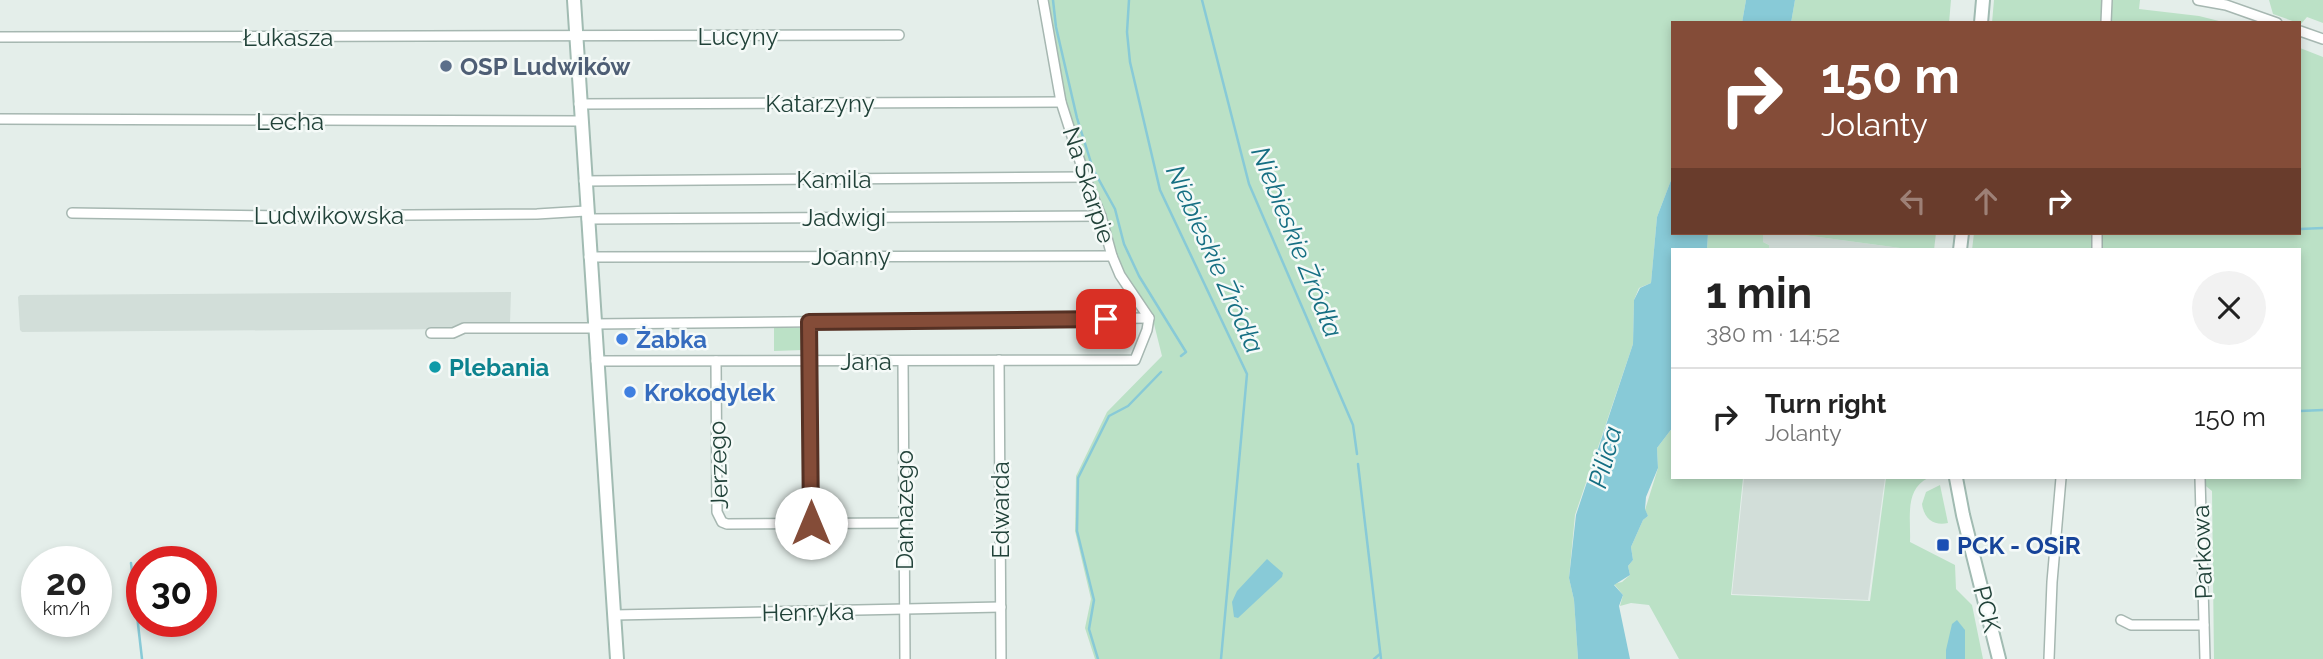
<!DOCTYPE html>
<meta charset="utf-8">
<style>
body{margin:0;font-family:Raleway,sans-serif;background:#f2f2f2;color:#222;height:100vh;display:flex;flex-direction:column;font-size:26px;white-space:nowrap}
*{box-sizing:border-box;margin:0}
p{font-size:23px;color:#767676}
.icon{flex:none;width:38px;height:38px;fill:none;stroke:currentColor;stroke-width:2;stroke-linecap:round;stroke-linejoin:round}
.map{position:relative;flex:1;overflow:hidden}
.details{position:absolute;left:1671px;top:248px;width:630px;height:231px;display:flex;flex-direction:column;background:#fff;border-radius:0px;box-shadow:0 4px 10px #0003}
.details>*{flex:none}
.guide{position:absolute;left:1671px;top:21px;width:630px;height:214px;border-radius:0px;box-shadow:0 4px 10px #0003;background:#844c38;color:#fff;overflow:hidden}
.speed{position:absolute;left:21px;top:546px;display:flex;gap:14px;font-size:35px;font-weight:700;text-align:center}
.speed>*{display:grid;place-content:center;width:91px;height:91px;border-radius:50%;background:#fff;box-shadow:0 4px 10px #0003;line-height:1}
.speed small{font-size:18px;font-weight:400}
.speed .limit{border:10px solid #d22;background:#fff;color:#111}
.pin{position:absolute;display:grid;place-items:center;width:60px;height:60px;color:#fff;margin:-30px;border-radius:14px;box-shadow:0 4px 10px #0006}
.me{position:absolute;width:77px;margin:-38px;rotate:0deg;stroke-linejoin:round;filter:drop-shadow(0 0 5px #0008)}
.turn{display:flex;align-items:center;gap:24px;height:147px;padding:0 35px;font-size:32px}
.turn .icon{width:91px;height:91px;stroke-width:2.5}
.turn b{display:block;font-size:49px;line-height:60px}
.lanes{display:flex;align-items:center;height:66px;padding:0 35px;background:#0003;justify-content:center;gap:35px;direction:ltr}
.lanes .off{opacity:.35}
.round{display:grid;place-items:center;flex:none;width:74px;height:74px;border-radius:37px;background:#f2f2f2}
.head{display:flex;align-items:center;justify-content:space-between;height:119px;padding:0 35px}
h1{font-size:42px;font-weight:700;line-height:52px}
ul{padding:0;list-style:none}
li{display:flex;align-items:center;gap:21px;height:98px;padding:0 35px;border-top:2px solid #e0e0e0}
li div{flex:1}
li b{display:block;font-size:26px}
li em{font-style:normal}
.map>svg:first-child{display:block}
.built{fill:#d2ded9}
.green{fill:#bbe1c6}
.water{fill:#88cad7}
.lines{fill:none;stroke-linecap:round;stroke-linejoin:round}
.stream{stroke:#88cad7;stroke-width:2.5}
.street-casing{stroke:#a6b7b1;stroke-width:12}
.secondary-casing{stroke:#a1bbb2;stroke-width:16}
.street{stroke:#fff;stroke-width:9}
.secondary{stroke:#fff;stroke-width:12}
.route-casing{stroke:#563124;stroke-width:18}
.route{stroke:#844c38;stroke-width:12}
.service-dot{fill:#5c6f8a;stroke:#f5faf8;stroke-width:2.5}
.shop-dot{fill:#3f7fe0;stroke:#f5faf8;stroke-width:2.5}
.culture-dot{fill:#0f9aa8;stroke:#f5faf8;stroke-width:2.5}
.transit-dot{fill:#1a4fb4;stroke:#f5faf8;stroke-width:2.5}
.labels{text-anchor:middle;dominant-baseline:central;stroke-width:5;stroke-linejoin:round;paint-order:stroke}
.street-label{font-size:24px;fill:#214239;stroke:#f5faf8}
.service-label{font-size:24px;font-weight:bold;fill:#4e5e75;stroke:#f5faf8;text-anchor:start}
.shop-label{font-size:24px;font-weight:bold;fill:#366cbe;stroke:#f5faf8;text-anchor:start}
.culture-label{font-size:24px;font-weight:bold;fill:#0d838f;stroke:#f5faf8;text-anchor:start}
.transit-label{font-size:24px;font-weight:bold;fill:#164399;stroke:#f5faf8;text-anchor:start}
.water-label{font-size:26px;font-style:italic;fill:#166f83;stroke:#f5faf8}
</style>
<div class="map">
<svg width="2323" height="659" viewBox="0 0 2323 659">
<rect width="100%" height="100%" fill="#e4eeea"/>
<g class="built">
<path d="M 1763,233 L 1789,233 L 1915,250 L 1769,250 L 1769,245 L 1763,242 Z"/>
<path d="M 511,292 L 510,323 L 463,323 L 453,329 L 22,332 L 20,330 L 18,297 L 20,295 Z"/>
<path d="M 1744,478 L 1885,478 L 1868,600 L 1732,594 Z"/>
</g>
<g class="green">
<path d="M 1046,0 L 1746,0 L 1742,23 L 1673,23 L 1673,175 L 1657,217 L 1651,283 L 1639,288 L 1634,300 L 1633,344 L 1575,515 L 1569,578 L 1574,600 L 1578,659 L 1095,659 L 1085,628 L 1091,599 L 1075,531 L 1076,476 L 1107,412 L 1162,356 L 1152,316 L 1122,274 L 1087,175 L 1063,98 Z"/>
<path d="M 1795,0 L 1951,0 L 1949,23 L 1791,23 Z"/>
<path d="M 1994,0 L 2140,0 L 2139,9 L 2199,16 L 2227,23 L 1992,23 Z"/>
<path d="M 2269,0 L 2323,0 L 2323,23 L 2307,17 L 2301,24 L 2273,14 Z"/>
<path d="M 2300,48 L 2323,57 L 2323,659 L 2214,659 L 2212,491 L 2196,478 L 2300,478 L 2300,250 L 1972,250 L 1974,233 L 2300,233 Z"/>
<path d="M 1708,233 L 1763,233 L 1763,242 L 1769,245 L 1769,250 L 1707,250 Z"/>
<path d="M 1789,233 L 1936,233 L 1934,250 L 1915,250 Z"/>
<path d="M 774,328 L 803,328 L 803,350 L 774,351 Z"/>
<path d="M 1673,427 L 1673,478 L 1743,478 L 1731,595 L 1870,601 L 1886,478 L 1928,478 C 1904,490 1911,519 1910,542 L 1955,565 L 1956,589 L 1972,605 L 1983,659 L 1965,659 L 1946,650 L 1946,659 L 1679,659 L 1649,605 L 1631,603 L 1620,606 L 1623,595 L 1614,584 L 1622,582 L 1630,575 L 1628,566 L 1633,560 L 1631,547 L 1643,520 L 1648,516 L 1645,510 L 1658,468 L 1657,448 Z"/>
<path d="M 1940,485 L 1948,523 C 1934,526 1924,519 1922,504 L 1926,492 Z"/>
</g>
<g class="water">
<path d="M 1746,0 L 1795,0 L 1791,23 L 1742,23 Z"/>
<path d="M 1673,175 L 1673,233 L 1708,233 L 1707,250 L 1673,250 L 1673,427 L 1657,448 L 1658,468 L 1646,497 L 1645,509 L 1648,516 L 1643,520 L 1631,547 L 1633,560 L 1628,566 L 1630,575 L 1614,585 L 1623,595 L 1619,606 L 1630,659 L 1578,659 L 1574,600 L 1569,578 L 1576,515 L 1633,344 L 1634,300 L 1640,288 L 1651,283 L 1657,217 Z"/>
<path d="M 1267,559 L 1283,573 L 1282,577 L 1238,618 L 1234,617 L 1232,602 L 1237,591 Z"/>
<path d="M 1957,620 L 1965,630 L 1965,659 L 1946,659 L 1946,650 L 1952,624 Z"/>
</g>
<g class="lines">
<g class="stream">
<path d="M 1053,0 L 1056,27 L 1077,118 L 1093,169 L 1115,209 L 1124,244 L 1139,276 L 1186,352 L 1181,356"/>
<path d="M 1129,0 L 1127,32 L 1130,62 L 1160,190 L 1247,374 L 1221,659"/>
<path d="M 1202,0 L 1249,184 L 1353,425 L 1357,454"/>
<path d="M 2300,229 L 2323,228"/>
<path d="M 2300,411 L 2323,410"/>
<path d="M 1358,464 L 1381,659"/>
<path d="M 131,563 L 142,659"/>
<path d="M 1098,659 L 1089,629 L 1094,600 L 1077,531 L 1078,478 L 1109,416 L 1128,406 L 1161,372"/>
<path d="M 1374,659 L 1380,654"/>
</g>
<g class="street-casing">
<g id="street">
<path d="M 2198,0 L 2226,5 L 2277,23"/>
<path d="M 2106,23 L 2107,0"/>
<path d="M 2300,31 L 2323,39"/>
<path d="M 0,37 L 899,35"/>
<path d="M 579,104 L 1061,102"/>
<path d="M 0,119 L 581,121"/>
<path d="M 584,181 L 1085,177"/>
<path d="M 72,213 L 280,216 L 537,214 L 586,211"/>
<path d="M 587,219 L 1101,216"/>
<path d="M 2097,250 L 2097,233"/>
<path d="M 589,257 L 1112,256"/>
<path d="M 809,322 L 811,523"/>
<path d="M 594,324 L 1149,318"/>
<path d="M 431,333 L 453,333 L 464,328 L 594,328"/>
<path d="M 999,360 L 1001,659"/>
<path d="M 596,361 L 1135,360 L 1147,330 L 1149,318 L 1120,275 L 1112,256 L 1101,216 L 1085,177 L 1061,102 L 1043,0"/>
<path d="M 716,361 L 717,512 L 722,522 L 727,524 L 903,523"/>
<path d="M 903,361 L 905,659"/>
<path d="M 2200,478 L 2205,659"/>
<path d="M 614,615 L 1001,607"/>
<path d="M 2121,620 L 2131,625 L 2204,625"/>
<path d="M 2049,659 L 2052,582 L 2061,478"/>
</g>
</g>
<g class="secondary-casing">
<g id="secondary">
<path d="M 574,0 L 617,659"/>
<path d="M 1981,23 L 1983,0"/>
<path d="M 1960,250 L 1962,233"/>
<path d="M 1956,478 L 1963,515 L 1999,659"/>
</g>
</g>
<use href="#street" class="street"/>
<use href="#secondary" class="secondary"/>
</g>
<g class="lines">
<g class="route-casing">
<path id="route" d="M 811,523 L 809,322 L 1106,319"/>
</g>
<use href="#route" class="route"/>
</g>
<circle class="service-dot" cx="446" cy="66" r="7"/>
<g class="shop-dot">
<circle cx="622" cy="339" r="7"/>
<circle cx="630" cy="392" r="7"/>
</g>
<circle class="culture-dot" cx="435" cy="367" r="7"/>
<rect class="transit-dot" x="1936" y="538" width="14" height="14" rx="3.5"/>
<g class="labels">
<g class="street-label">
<text x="738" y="36">Lucyny</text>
<text x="288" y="37">Łukasza</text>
<text x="820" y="103">Katarzyny</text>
<text x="290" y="121">Lecha</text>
<text x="834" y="179">Kamila</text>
<text transform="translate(1089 185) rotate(72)">Na Skarpie</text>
<text x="329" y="215">Ludwikowska</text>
<text x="844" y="217">Jadwigi</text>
<text x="851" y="256">Joanny</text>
<text x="866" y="361">Jana</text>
<text transform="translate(718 465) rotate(-92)">Jerzego</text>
<text transform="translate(904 510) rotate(-90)">Damazego</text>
<text transform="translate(1000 510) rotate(-90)">Edwarda</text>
<text transform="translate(2202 552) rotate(-92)">Parkowa</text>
<text transform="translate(1987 609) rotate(76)">PCK</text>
<text transform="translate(808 612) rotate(-1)">Henryka</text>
</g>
<g class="service-label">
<text x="460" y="66">OSP Ludwików</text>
</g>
<g class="shop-label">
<text x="636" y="339">Żabka</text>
<text x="644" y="392">Krokodylek</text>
</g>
<g class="culture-label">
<text x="449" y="367">Plebania</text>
</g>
<g class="transit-label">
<text x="1957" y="545">PCK - OSiR</text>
</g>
<g class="water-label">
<text transform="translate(1297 242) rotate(68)">Niebieskie Żródła</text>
<text transform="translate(1215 259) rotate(66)">Niebieskie Źródła</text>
<text transform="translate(1605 457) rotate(-75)">Pilica</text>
</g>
</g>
</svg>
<div class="speed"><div>20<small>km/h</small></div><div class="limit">30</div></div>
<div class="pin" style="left:1106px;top:319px;background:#d93025"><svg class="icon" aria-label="arrive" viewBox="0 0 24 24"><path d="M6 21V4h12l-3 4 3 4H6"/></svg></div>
<svg class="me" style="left:811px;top:523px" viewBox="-20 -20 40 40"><circle r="19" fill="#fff"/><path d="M0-13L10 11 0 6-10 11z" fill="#844c38"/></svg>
<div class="guide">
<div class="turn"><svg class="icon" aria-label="right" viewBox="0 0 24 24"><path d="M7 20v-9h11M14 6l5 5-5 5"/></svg><div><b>150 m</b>Jolanty</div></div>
<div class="lanes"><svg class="icon off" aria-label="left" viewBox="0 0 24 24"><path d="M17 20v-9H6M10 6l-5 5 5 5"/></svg><svg class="icon off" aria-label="ahead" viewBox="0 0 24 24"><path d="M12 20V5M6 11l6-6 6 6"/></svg><svg class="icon" aria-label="right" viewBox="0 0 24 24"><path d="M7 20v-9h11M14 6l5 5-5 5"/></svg></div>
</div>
<section class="details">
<div class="head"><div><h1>1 min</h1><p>380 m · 14:52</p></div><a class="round"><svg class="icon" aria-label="close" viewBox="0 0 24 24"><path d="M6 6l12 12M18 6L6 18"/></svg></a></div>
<ul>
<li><svg class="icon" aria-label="right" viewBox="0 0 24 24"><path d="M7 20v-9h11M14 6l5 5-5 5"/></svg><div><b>Turn right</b><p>Jolanty</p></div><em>150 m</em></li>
</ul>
</section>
</div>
